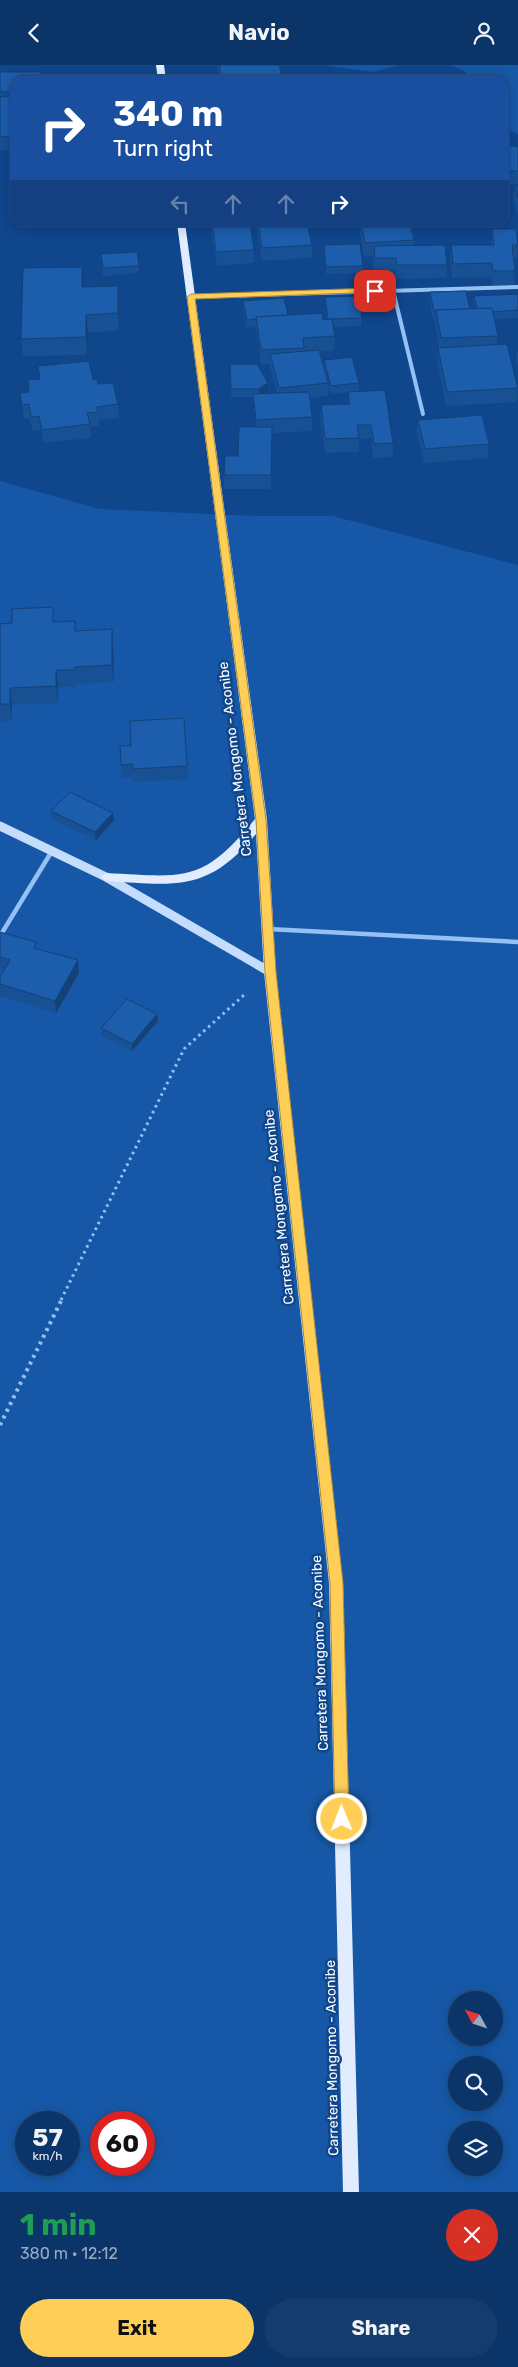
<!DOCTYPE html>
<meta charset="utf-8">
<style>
body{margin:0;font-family:Rubik,sans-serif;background:#143c6f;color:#f1f3f6;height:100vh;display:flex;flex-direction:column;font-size:19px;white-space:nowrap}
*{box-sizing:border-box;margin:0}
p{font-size:16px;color:#9aaac0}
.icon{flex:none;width:28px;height:28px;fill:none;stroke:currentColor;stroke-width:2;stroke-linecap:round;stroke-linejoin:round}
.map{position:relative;height:2127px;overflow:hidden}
.details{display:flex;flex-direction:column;background:#0b3469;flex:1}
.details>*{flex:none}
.top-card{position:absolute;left:10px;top:10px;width:499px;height:152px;border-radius:15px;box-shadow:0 2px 12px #0003,0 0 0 1px #2b4f7d;background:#1a4fa0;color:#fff;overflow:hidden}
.needle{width:32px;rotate:310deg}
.tools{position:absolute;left:448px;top:1926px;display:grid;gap:10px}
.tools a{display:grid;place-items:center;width:55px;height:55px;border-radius:50%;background:#0b3469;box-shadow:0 2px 12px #0003,0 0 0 1px #2b4f7d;font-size:25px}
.speed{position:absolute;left:15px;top:2046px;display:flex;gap:10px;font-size:25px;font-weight:700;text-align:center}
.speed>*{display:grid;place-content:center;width:65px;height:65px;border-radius:50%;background:#0b3469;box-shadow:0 2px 12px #0003,0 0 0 1px #2b4f7d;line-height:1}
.speed small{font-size:12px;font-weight:400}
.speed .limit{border:8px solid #d22;background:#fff;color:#111}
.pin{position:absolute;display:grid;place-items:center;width:42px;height:42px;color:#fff;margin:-21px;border-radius:10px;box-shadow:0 2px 8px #0006}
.me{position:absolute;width:55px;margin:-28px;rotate:359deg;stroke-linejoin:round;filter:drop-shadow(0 0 4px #0008)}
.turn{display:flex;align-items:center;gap:18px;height:105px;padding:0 20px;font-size:22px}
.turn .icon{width:65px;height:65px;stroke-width:2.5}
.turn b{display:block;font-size:35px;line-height:42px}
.lanes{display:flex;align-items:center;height:48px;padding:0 20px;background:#0003;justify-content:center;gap:25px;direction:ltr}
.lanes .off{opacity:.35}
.round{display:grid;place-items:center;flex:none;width:52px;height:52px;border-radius:26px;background:#143c6f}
.overview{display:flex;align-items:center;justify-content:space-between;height:85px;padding:0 20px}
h1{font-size:30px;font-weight:700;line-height:38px;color:#1e9e55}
.cta{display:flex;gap:10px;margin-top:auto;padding:10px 20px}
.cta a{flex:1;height:58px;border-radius:30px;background:#ffce57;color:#111;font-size:20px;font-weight:700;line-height:58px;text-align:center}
.cta a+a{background:#143c6f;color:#f1f3f6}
header{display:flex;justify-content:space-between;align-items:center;height:65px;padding:0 20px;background:#0b3469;font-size:22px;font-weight:700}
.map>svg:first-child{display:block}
.green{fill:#1658a7;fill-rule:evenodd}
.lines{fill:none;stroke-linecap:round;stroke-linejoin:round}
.path-far1{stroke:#95c0f3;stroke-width:3;stroke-dasharray:2.5 4;stroke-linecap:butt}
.path{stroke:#95c0f3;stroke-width:4;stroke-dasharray:3 4.5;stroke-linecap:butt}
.street-far1{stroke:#95c0f3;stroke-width:4}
.street{stroke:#95c0f3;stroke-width:4.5}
.secondary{stroke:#c4ddfd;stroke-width:9}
.primary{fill:#e1edff;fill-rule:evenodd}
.wall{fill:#185094}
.shaded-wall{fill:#144178}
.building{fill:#1c5dac;stroke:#144178}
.route{fill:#ffce57;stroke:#a68639}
.labels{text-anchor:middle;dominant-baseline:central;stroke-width:5;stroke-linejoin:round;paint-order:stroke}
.street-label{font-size:14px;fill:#fff;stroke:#0f468c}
</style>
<header><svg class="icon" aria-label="back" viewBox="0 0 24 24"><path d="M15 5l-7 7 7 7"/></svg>Navio<svg class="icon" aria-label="person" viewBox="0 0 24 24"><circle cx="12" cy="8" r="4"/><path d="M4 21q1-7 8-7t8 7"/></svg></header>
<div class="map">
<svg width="518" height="2127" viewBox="0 0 518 2127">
<rect width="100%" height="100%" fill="#0f468c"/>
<g class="green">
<path d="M 329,0 L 398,0 L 374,7 L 328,1 Z"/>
<path d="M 450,0 L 518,0 L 518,69 L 504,63 L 504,15 L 473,15 L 463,5 Z"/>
<path d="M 0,416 L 99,444 L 257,451 L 333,451 L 518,500 L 518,2127 L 0,2127 ZM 456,1935 L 494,1935 L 494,1972 L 456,1972 ZM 456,2000 L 494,2000 L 494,2038 L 456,2038 ZM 26,2058 L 69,2058 L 69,2100 L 26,2100 ZM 101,2058 L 144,2058 L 144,2100 L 101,2100 ZM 456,2065 L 494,2065 L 494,2102 L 456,2102 Z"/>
</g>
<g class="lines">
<path class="path-far1" d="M 61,1235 L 184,984 L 244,930"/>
<path class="path" d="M 0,1360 L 62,1234"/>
<g class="street-far1">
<path d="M 393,225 L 423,349"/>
<path d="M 191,232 L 518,222"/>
</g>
<g class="street">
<path d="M 268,864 L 518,877"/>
<path d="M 0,871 L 52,786"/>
</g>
<path class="secondary" d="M 0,761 L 106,812 L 270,907"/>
<g class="primary">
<path d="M 156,0 L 164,0 L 166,15 L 158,15 Z"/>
<path d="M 177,158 L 185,158 L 267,755 L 276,907 L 343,1518 L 359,2127 L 343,2127 L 329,1518 L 264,907 L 256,769 C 207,828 176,820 106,816 L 100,812 L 106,808 C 185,812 202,819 255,754 Z"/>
</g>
</g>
<g class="wall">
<path d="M 217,0 L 279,0 L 283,15 L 220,15 Z"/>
<path d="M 0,7 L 41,7 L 42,15 L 15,15 L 15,85 L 0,85 Z"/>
<path d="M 518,81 L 518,119 L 507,120 L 504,109 L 504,82 Z"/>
<path d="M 518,120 L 518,151 L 513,134 L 515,121 Z"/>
<path d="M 228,158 L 307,158 L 312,180 L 312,193 L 262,196 L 257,165 L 257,160 L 250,161 L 254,185 L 254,198 L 217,201 L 212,174 L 212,160 L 228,159 Z"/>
<path d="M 361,158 L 414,175 L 414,180 L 447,200 L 446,213 L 396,214 L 395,206 L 374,206 L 374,191 L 364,191 L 360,169 Z"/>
<path d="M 480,158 L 493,158 L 488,161 Z"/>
<path d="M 492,164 L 516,164 L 518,181 L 517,193 L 514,193 L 515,206 L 514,220 L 492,220 L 491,212 L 452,213 L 450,193 L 451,180 L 491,180 Z"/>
<path d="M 324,180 L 363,201 L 363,208 L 326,209 L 324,188 Z"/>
<path d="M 101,189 L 139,201 L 139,208 L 103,211 Z"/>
<path d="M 84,222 L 119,238 L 119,266 L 88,267 L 87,290 L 23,291 L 21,274 Z"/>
<path d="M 430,227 L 470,244 L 475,244 L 474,239 L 474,231 L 518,229 L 518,253 L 494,254 L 498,271 L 497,280 L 518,323 L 517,337 L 446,341 L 437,296 L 438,283 L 439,283 L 435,259 L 435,255 L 433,255 L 429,235 Z"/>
<path d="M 325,232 L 362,253 L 361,261 L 333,262 L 335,271 L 334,285 L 320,286 L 324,300 L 324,295 L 359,318 L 359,326 L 331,329 L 328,320 L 328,331 L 310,333 L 312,352 L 312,366 L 272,368 L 271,424 L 224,424 L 224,410 L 238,391 L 256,362 L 254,343 L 253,332 L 231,332 L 230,299 L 268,318 L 268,326 L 263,329 L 277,328 L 270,303 L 270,299 L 261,299 L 256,262 L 247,263 L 243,244 L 243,236 L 288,250 L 323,255 L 326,254 L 325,240 Z"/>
<path d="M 517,286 L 518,286 L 518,301 L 516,294 Z"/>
<path d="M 38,301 L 93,315 L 118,339 L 119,353 L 99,355 L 99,361 L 90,362 L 91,373 L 43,378 L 41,365 L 32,366 L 30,353 L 24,354 L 20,328 L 29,327 L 28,315 L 39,314 Z"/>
<path d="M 348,327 L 393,378 L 393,392 L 373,393 L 371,373 L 359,374 L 359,387 L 325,388 L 320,354 L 321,340 L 348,339 Z"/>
<path d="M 418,355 L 489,379 L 488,393 L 424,398 L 417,369 Z"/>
<path d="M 54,557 L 113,581 L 114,617 L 76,619 L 76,622 L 58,622 L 58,638 L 12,640 L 12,656 L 0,657 L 0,559 Z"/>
<path d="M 120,681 L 131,681 L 187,701 L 188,714 L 133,717 L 133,712 L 122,713 Z"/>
<path d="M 51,746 L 113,748 L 114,755 L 96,775 L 51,754 Z"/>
<path d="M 0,867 L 37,884 L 78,895 L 79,908 L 56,948 L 0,931 L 0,912 L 4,906 L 0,904 Z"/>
<path d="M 158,956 L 132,986 L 102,971 L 101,963 Z"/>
</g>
<g class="shaded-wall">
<path d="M 82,202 L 84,219 L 83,239 L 82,222 Z"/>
<path d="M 118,221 L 119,238 L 119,266 L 118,248 Z"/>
<path d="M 86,250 L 88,267 L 87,290 L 86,272 Z"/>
<path d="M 268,318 L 268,326 L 259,332 L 259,324 Z"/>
<path d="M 112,564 L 113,581 L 114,617 L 112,600 Z"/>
<path d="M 56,605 L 58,622 L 58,638 L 56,621 Z"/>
<path d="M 10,623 L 12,640 L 12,656 L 10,639 Z"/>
<path d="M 113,748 L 114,755 L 96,775 L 95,767 Z"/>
<path d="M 78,895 L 79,908 L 56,948 L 55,936 Z"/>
<path d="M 157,949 L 158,956 L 132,986 L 132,979 Z"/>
</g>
<g class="building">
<path d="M 219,0 L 279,0 L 283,15 L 222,15 Z"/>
<path d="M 0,7 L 41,7 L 40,15 L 15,15 L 15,26 L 0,27 Z"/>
<path d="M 10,31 L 10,36 L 15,36 L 15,71 L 0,72 L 0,32 Z"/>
<path d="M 518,81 L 518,106 L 508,106 L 504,91 L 504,82 Z"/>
<path d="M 518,120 L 518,132 L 515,121 Z"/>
<path d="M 250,158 L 254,185 L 216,187 L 212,160 Z"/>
<path d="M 258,158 L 307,158 L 312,180 L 262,183 Z"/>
<path d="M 361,158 L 410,158 L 414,175 L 365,178 Z"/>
<path d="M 492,164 L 516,164 L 518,180 L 512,180 L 515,206 L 493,206 L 492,198 L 453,199 L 451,180 L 494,180 Z"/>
<path d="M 360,179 L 363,201 L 326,202 L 324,180 Z"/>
<path d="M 445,180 L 447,200 L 397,200 L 396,193 L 375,193 L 374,181 Z"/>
<path d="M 137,187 L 139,201 L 103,203 L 101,189 Z"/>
<path d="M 82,202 L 82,222 L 118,221 L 118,248 L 86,250 L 86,272 L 21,274 L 23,203 Z"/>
<path d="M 466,226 L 470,244 L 436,245 L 436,247 L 434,247 L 430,227 Z"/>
<path d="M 518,229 L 518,245 L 493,247 L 492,243 L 477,244 L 474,231 Z"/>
<path d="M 359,231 L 362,253 L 328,254 L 325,232 Z"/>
<path d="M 284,233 L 288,250 L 256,252 L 256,254 L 247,255 L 243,236 Z"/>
<path d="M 492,243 L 498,271 L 441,273 L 436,245 Z"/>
<path d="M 322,248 L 323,255 L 332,254 L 335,271 L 303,273 L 304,283 L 261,285 L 256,252 Z"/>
<path d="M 507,279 L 518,323 L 447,327 L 438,283 Z"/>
<path d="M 319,285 L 328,318 L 279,323 L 270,289 Z"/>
<path d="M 352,292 L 359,318 L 331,321 L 324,295 Z"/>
<path d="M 89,296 L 93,315 L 97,314 L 98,319 L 113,318 L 118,339 L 97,342 L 98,347 L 87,348 L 90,359 L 42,365 L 39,351 L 31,352 L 29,339 L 22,340 L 20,328 L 29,327 L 28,315 L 40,314 L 38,301 Z"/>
<path d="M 230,299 L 257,299 L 268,318 L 259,324 L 231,324 Z"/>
<path d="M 385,325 L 393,378 L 374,379 L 371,360 L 357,360 L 359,373 L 325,374 L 321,340 L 350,339 L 348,327 Z"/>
<path d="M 309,327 L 312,352 L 256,355 L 253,329 Z"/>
<path d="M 482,350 L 489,379 L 425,384 L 418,355 Z"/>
<path d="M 239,362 L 272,362 L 271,410 L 224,410 L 225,391 L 238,391 Z"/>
<path d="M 53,542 L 53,557 L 75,556 L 75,566 L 112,564 L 112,600 L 75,602 L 75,605 L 56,605 L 56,621 L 10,623 L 10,639 L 0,639 L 0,559 L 12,558 L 12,544 Z"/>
<path d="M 184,653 L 187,701 L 133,704 L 133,699 L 121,700 L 120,681 L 131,681 L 130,656 Z"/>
<path d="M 70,727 L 113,748 L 95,767 L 51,746 Z"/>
<path d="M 0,867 L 36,877 L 34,883 L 78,895 L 55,936 L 0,919 L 0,912 L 10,895 L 0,892 Z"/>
<path d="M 127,934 L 157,949 L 132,979 L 101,963 Z"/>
</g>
<path class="route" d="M 375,223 L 379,226 L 378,227 L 195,234 L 266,755 L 276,907 L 343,1518 L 349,1754 L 347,1759 L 342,1761 L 337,1759 L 335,1754 L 330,1518 L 265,907 L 256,755 L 187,232 L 191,229 Z"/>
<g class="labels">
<g class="street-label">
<text transform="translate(235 694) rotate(-97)">Carretera Mongomo - Aconibe</text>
<text transform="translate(279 1142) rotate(-96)">Carretera Mongomo - Aconibe</text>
<text transform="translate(320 1588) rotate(-92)">Carretera Mongomo - Aconibe</text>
<text transform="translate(332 1993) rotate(-91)">Carretera Mongomo - Aconibe</text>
</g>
</g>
</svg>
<div class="tools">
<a><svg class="needle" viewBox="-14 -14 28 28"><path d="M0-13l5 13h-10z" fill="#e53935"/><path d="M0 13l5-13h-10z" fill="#9aaac0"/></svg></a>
<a><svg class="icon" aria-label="search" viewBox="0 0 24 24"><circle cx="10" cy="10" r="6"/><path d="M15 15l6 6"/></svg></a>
<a><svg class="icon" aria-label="layers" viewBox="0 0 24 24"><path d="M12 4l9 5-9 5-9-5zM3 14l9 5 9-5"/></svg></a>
</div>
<div class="speed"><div>57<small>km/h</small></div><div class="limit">60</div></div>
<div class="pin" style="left:375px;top:226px;background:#d93025"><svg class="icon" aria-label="arrive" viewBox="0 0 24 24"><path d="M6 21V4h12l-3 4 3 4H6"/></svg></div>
<svg class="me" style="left:342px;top:1754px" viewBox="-20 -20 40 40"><circle r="17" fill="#ffce57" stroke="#fff" stroke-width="3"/><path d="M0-11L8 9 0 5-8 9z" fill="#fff"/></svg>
<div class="top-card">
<div class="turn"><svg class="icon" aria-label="right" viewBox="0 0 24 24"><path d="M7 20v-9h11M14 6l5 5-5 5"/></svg><div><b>340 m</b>Turn right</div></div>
<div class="lanes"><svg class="icon off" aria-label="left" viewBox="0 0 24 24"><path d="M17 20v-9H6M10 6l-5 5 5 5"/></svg><svg class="icon off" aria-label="ahead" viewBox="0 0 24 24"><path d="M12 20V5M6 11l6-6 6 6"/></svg><svg class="icon off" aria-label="ahead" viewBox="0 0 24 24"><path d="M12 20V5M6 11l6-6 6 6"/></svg><svg class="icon" aria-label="right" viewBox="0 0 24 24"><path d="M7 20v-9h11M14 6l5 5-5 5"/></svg></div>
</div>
</div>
<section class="details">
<div class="overview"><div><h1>1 min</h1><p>380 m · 12:12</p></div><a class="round" style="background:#d93025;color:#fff"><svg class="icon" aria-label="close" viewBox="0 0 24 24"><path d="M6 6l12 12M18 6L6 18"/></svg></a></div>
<div class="cta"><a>Exit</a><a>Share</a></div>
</section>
